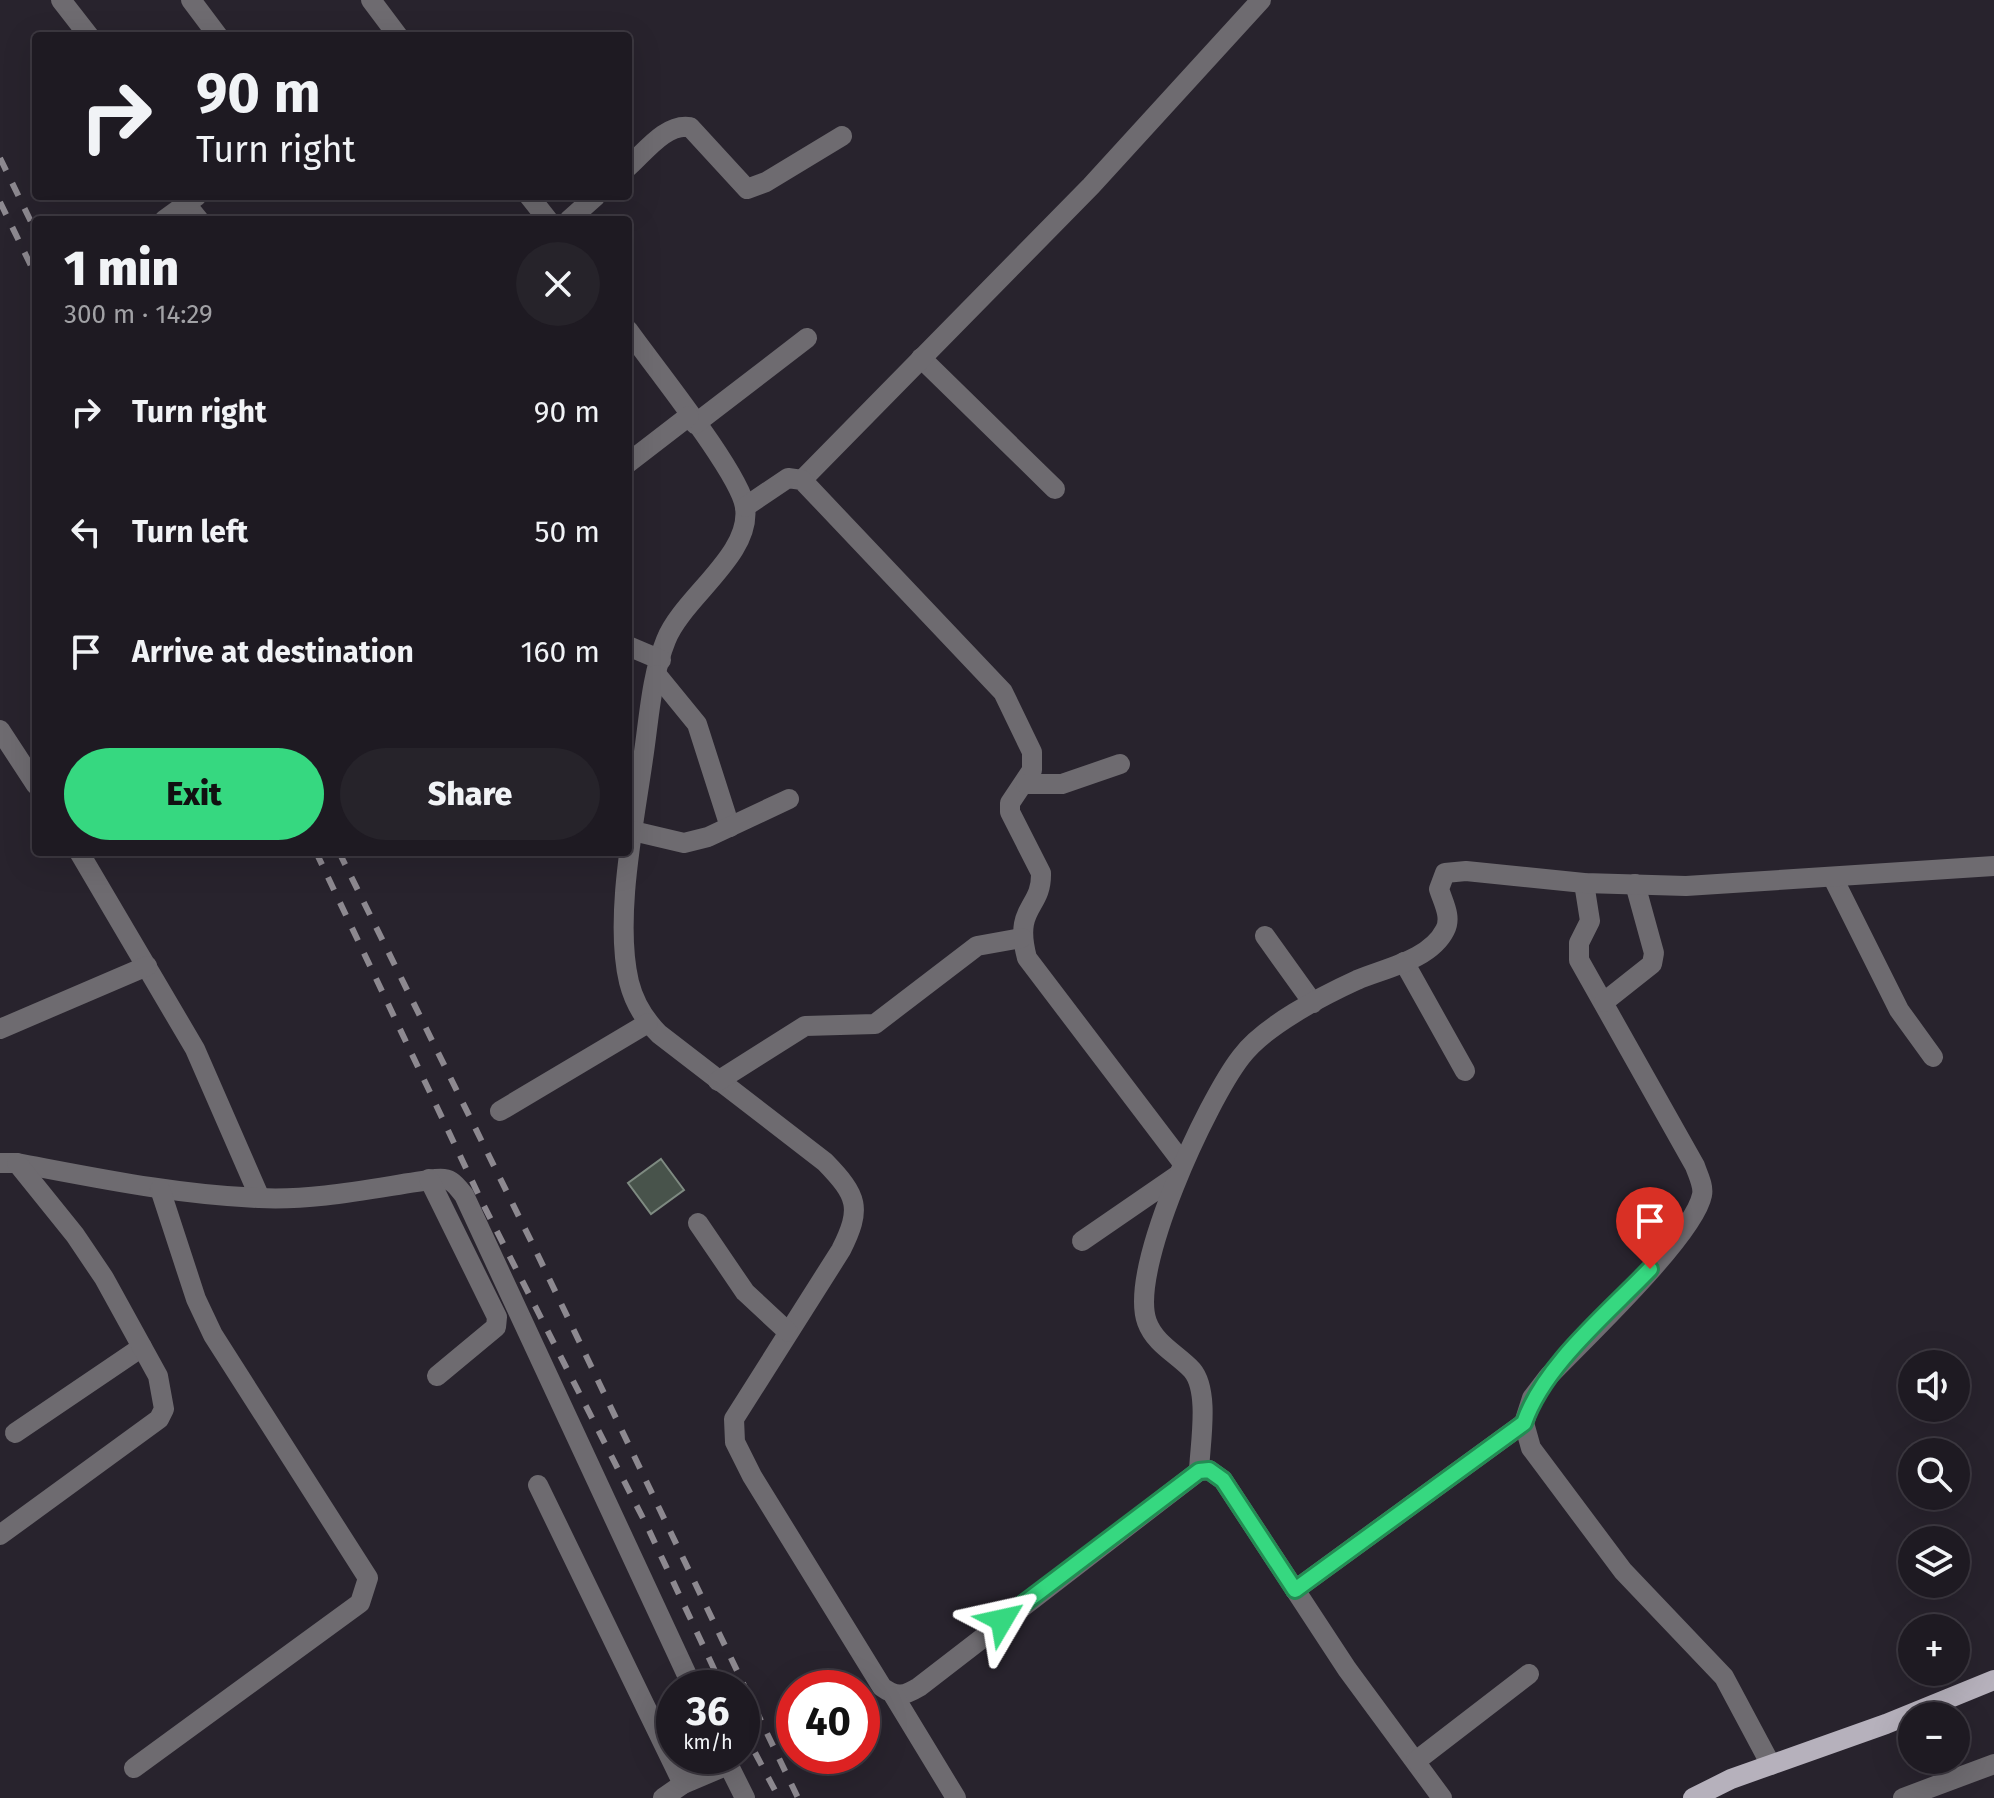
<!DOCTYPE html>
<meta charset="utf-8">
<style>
body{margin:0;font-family:"Fira Sans",sans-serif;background:#26232a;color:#f1f3f6;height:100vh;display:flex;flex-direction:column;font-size:30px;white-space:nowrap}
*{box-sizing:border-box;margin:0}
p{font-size:26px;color:#a1a1a5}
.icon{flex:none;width:44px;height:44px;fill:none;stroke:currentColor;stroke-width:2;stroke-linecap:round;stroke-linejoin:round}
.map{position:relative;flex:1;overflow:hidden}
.drawer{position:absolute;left:32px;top:216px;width:600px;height:640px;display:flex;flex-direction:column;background:#1e1a22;border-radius:8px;box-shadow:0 8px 32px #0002,0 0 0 2px #3c3840}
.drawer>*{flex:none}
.hud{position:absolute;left:32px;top:32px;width:600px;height:168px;border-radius:8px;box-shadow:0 8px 32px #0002,0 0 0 2px #3c3840;background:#1e1a22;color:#f1f3f6;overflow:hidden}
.tools{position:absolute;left:1898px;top:1350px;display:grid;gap:16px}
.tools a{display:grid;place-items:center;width:72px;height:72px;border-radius:50%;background:#1e1a22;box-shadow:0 8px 32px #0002,0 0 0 2px #3c3840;font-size:40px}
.speed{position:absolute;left:656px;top:1670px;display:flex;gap:16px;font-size:40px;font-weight:700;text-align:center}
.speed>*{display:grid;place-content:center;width:104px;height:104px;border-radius:50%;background:#1e1a22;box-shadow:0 8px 32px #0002,0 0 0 2px #3c3840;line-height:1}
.speed small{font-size:20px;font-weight:400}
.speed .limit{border:12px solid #d22;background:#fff;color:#111}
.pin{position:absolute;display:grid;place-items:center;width:68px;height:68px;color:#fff;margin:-82px -34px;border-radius:50% 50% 50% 0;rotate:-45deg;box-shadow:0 0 8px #0007}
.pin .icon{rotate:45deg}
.me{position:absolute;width:88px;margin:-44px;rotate:54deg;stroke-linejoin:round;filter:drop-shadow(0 0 6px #0008)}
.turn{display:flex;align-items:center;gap:28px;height:168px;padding:0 32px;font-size:36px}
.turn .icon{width:104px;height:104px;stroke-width:2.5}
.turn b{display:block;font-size:56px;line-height:68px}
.round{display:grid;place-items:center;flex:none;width:84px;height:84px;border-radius:42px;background:#26232a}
.summary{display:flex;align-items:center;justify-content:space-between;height:136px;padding:0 32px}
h1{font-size:48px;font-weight:800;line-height:60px}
.cta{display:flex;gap:16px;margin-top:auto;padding:16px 32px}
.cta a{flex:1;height:92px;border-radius:48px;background:#36d880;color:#111;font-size:32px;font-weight:800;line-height:92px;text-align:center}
.cta a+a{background:#26232a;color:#f1f3f6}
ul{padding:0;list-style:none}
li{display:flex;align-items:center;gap:24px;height:120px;padding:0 32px}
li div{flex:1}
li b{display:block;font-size:30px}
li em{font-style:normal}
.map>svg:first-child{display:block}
.building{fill:#48534b;stroke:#7e8a81;stroke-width:2}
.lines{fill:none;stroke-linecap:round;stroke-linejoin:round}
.minor{stroke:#6e6b70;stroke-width:20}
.major{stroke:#b6b1bc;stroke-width:20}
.rail{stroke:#8d8990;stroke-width:6;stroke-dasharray:14 14;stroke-linecap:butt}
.route-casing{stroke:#238c53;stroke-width:20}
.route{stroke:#36d880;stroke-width:14}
</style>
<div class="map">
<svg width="1994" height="1798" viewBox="0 0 1994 1798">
<rect width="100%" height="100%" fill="#28232d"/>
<path class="building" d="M 661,1159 L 684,1190 L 651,1214 L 628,1183 Z"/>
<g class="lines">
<g class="minor">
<path d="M 61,0 L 89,36"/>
<path d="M 191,0 L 218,36"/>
<path d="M 371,0 L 398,36"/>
<path d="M 628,167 C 645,152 666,123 690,127 L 747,189 L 766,182 L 842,136"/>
<path d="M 529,196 L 548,220"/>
<path d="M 186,204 L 199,220"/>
<path d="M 164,220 L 197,196"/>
<path d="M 569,220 L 596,196"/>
<path d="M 628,330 C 652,364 740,473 745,507 C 752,555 683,597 666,640 C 651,677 649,720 643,759 C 634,823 614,919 629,982 C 634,1002 645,1020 659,1034 L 825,1162 C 858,1196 862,1208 841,1250 L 734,1419 L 735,1442 L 752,1476 L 882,1687 C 897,1698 904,1696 919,1687 L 1199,1471 L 1209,1470 L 1223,1480 L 1347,1669 L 1442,1798"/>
<path d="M 921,358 L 1055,489"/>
<path d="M 695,424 L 807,338"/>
<path d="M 628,463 L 689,416"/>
<path d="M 802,480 L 1091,186 L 1261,0"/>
<path d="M 745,507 L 788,478 L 802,480 L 1003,692 L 1032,752 L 1032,770 L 1010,803 L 1010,812 L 1041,873 C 1042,910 1013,905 1027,958 L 1182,1162"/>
<path d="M 628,646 L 661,660"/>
<path d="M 657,675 L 697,724 L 730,827"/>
<path d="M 0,730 L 36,785"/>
<path d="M 1026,784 L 1062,784 L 1120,764"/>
<path d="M 633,831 L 684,843 L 708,837 L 789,799"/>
<path d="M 79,852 L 195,1049 L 260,1198"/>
<path d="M 1833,878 L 1899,1010 L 1933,1057"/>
<path d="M 1584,883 L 1590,921 L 1579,943 L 1579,960 L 1695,1166 C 1698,1175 1704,1186 1702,1195 C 1694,1236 1581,1342 1548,1377 L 1532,1398 L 1524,1423 L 1531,1448 L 1623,1571 L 1724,1677 L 1771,1765"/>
<path d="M 1265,936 L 1313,1003"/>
<path d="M 1404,962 L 1465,1071"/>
<path d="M 1604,1002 L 1652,964 L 1654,953 L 1635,884"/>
<path d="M 0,1029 L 147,966"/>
<path d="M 718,1081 L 805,1026 L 875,1024 L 977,946 L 1022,938"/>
<path d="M 500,1111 L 648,1023"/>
<path d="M 0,1163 L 17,1163 C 97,1178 178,1195 259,1198 C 318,1201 378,1187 436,1179 C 451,1177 455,1184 464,1195 L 693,1688"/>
<path d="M 429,1179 L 497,1317 L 496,1327 L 437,1376"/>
<path d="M 698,1223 L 745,1292 L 788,1332"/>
<path d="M 1082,1241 L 1178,1175"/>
<path d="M 15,1433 L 142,1347"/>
<path d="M 1199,1471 C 1200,1444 1210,1391 1192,1370 C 1177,1354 1155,1344 1147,1322 C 1128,1270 1207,1101 1241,1057 C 1264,1026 1322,996 1357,980 C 1385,968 1430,960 1445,930 C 1452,917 1443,902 1439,889 L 1445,873 L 1466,871 L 1584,883 L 1686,886 L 1994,866"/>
<path d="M 538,1485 L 683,1784"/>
<path d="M 0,1535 L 159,1419 L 164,1409 L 158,1376 L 104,1278 L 75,1235 L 17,1163"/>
<path d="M 1295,1590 L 1524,1423"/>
<path d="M 894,1696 L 956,1798"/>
<path d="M 724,1756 L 745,1798"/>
<path d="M 1416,1761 L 1529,1674"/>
<path d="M 134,1768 L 360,1603 L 368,1578 L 213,1335 L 196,1299 L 160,1189"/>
<path d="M 663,1798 L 683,1784 L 728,1765"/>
<path d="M 1903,1798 L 1994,1764"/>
</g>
<path class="major" d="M 1693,1798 L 1731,1779 L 1886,1724 L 1994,1680"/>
<g class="rail">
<path d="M 0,158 L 36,232"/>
<path d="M 0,202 L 36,276"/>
<path d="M 316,852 L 482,1202 L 647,1526 L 723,1688"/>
<path d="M 339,852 L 533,1245 L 798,1798"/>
<path d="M 742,1728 L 779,1798"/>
</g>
</g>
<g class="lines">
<g class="route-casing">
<path id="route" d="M 1002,1620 L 1199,1471 L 1209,1470 L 1223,1480 L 1295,1590 L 1524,1423 C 1544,1365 1608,1313 1650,1269"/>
</g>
<use href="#route" class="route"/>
</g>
</svg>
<div class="tools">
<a><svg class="icon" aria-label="sound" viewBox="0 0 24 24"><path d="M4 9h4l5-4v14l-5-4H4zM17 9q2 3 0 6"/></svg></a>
<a><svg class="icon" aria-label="search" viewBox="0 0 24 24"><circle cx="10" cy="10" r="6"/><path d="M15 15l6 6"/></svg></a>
<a><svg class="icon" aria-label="layers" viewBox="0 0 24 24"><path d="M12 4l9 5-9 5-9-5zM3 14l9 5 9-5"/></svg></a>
<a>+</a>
<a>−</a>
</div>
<div class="speed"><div>36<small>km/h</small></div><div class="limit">40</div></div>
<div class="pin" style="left:1650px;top:1269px;background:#d93025"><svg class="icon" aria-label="arrive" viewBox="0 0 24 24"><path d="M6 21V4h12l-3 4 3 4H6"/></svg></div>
<svg class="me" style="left:1002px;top:1620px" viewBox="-20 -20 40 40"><path d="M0-17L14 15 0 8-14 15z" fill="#36d880" stroke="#fff" stroke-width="4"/></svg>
<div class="hud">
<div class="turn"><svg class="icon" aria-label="right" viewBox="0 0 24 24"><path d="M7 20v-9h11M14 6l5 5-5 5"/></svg><div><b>90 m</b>Turn right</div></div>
</div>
<section class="drawer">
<div class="summary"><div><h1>1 min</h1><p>300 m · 14:29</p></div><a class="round"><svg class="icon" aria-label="close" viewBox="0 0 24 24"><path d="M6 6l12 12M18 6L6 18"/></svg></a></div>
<ul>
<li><svg class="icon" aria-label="right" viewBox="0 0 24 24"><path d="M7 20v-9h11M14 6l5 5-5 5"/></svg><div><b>Turn right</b></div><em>90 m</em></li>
<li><svg class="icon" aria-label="left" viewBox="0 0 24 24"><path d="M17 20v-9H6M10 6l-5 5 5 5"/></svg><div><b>Turn left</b></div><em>50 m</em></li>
<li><svg class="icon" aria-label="arrive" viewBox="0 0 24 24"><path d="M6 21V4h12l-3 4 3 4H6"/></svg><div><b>Arrive at destination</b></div><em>160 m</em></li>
</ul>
<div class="cta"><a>Exit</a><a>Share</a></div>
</section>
</div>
